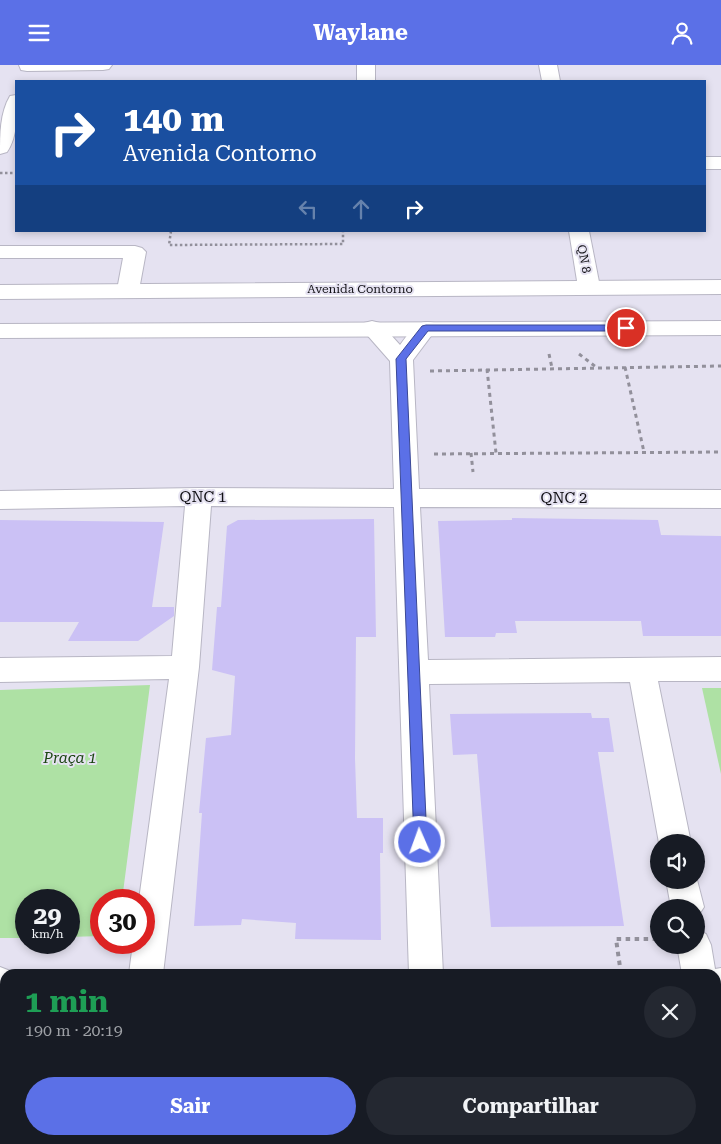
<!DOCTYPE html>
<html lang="pt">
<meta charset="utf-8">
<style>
body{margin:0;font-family:"Roboto Serif",serif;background:#242831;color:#f1f3f6;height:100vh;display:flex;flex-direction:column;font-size:19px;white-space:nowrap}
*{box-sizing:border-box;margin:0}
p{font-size:16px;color:#9ea1a6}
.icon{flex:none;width:28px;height:28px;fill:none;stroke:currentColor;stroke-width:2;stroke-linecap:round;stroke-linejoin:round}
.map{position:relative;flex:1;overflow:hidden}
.details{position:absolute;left:0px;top:904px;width:721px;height:176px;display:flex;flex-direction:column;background:#171b24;border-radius:15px 15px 0 0;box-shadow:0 2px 8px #0003}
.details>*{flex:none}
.top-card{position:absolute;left:15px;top:15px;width:691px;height:152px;border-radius:0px;box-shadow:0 2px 8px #0003;background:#1a4fa0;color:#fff;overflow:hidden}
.controls{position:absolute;left:650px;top:769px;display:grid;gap:10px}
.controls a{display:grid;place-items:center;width:55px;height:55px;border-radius:50%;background:#171b24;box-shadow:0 2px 8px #0003;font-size:25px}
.speed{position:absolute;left:15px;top:824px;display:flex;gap:10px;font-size:25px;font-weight:700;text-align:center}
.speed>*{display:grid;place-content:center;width:65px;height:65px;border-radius:50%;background:#171b24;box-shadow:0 2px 8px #0003;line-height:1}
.speed small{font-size:12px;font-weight:400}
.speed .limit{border:8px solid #d22;background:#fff;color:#111}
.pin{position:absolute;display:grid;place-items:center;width:42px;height:42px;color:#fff;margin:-21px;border:2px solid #fff;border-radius:50%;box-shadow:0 1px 5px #0007}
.me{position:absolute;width:55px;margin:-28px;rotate:358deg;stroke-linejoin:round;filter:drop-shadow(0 0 4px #0008)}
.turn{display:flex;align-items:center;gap:18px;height:105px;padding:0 25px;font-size:22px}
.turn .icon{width:65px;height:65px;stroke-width:2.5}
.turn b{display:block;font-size:35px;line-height:42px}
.lanes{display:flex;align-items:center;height:48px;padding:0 25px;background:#0003;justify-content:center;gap:25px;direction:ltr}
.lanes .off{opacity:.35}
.round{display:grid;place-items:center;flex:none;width:52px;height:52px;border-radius:26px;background:#242831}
.summary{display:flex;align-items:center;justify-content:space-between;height:85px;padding:0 25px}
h1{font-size:30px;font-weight:700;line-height:38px;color:#1e9e55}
.cta{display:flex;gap:10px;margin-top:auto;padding:10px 25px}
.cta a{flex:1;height:58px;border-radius:30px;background:#5b70e7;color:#fff;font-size:20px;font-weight:700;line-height:58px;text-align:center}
.cta a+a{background:#242831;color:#f1f3f6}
header{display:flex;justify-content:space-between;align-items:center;height:65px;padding:0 25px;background:#5b70e7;color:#fff;font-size:22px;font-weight:700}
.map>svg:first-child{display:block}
.green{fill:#aee1a4}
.building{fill:#cbc1f5}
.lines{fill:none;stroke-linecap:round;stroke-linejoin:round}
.minor-casing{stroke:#b8b6c4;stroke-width:2}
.major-casing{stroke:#b8b6c4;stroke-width:2}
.path-far2{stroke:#92909b;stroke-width:2.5;stroke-dasharray:2.5 2.5;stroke-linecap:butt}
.path-far1{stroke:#92909b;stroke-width:3;stroke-dasharray:4 4;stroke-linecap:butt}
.path{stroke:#92909b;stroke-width:4;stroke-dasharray:4.5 4.5;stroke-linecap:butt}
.minor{fill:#fff;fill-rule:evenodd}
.major{fill:#fff;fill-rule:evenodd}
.route{fill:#5b70e7;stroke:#3b4996}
.labels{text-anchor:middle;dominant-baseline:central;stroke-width:4;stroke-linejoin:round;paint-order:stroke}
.far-street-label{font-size:12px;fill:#111015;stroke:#e5e2f1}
.street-label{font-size:15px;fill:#111015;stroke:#e5e2f1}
.park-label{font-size:15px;font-style:italic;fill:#1d4614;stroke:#e5e2f1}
</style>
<header><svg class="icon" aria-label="menu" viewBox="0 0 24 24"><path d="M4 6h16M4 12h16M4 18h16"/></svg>Waylane<svg class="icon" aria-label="person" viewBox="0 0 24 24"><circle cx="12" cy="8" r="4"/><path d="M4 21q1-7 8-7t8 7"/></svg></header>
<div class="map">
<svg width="721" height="1079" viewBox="0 0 721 1079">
<rect width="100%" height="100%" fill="#e5e2f1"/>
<g class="green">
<path d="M 150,620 L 122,835 L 101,835 L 101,871 L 69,872 L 69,835 L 26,835 L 26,873 L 0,873 L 0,625 Z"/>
<path d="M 702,623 L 721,623 L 721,709 Z"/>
</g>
<g class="building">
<path d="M 512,453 L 658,455 L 661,470 L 721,471 L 721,571 L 643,571 L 641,556 L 515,556 L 517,568 L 496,568 L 495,572 L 445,572 L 438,456 L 512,455 Z"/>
<path d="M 374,454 L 376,572 L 356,572 L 355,693 L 357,753 L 383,753 L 383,788 L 380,788 L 381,875 L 295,874 L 296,858 L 242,854 L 241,860 L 194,861 L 202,748 L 199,748 L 206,673 L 231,670 L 235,611 L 212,605 L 217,542 L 221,542 L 227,461 L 238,455 Z"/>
<path d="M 0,455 L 164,457 L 152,542 L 174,542 L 174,551 L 138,576 L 68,576 L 79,557 L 0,557 Z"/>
<path d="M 591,648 L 592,653 L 609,653 L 614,687 L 598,687 L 624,861 L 491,862 L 477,689 L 453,690 L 450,649 Z"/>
</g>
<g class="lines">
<g class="minor-casing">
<g id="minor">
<path d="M 19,0 L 112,0 L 109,4 L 103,5 L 27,6 L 21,5 Z"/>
<rect x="357" y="0" width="18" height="16"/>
<path d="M 539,0 L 557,0 L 560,16 L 542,16 Z"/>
<path d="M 16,30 C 17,48 18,71 7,87 L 0,89 C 0,69 0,48 10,31 Z"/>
<rect x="705" y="92" width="16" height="12"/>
<path d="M 569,166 L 589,166 L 600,222 L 597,227 L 589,229 L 581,227 L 578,222 Z"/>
<path d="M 0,181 L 135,181 L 142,183 L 146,187 L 139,225 L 136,230 L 128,232 L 120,230 L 117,225 L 123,193 L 0,193 Z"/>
<path d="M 372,256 L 380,258 L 400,280 C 410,267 417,253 434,258 L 437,263 L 413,295 L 419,424 L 721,425 L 721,443 L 420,442 L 428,595 L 721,592 L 721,616 L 658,616 L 691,778 L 659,778 L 630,617 L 429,619 L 443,909 L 409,909 L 394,442 L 211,441 L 199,602 L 163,909 L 129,909 L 133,878 L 144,878 L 144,835 L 139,835 L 169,614 L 0,617 L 0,593 L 172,591 L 185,441 L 0,444 L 0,426 L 199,423 L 394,424 L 390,296 L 361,263 L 364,258 Z"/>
<path d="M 696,811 L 704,842 L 696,854 L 696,842 L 671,842 L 666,815 L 696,815 Z"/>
<path d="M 696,865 L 706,869 L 711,880 L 715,904 L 721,903 L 721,937 L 716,937 L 716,909 L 682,909 L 677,880 L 696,880 Z"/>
<path d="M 0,902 L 18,909 L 5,909 L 5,936 L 0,936 Z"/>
<path d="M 716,980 L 721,982 L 721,1041 L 716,1039 Z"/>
<path d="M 399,1075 L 462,1075 L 463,1079 L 398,1079 Z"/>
</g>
</g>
<g class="major-casing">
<g id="major">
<path d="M 721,215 L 721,229 L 0,234 L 0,220 Z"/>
<path d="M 721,256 L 721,270 L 0,273 L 0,259 Z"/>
</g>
</g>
<g class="path-far2">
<path d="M 0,108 L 16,108"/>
<path d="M 171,166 L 169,180 L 343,179 L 343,166"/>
</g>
<g class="path-far1">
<path d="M 549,289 L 552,303"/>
<path d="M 579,289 L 596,302"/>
<path d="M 625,302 L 644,387"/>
<path d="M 487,304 L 496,388"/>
<path d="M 430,306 L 721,301"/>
<path d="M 471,388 L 473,407"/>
<path d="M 434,389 L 721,387"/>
</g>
<g class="path">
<path d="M 621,909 L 616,874 L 659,874"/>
<path d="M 644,1075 L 644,1079"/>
</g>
<use href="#minor" class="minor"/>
<use href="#major" class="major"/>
</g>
<path class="route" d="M 426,260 L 626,260 L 631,263 L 626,266 L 428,266 L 406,294 L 427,777 L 425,781 L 420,783 L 416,781 L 414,777 L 396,294 L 422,261 Z"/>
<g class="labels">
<g class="far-street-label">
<text transform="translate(584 194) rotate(79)">QN 8</text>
<text x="360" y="224">Avenida Contorno</text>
</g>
<g class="street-label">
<text x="203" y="432">QNC 1</text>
<text x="564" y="433">QNC 2</text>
</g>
<g class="park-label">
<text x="70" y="693">Praça 1</text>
</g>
</g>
</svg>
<div class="controls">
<a><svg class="icon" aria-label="sound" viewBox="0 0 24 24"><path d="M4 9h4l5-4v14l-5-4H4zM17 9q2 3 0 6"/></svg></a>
<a><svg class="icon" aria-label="search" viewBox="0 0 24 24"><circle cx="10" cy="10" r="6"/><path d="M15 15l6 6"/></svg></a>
</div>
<div class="speed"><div>29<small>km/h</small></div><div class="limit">30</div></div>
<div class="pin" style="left:626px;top:263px;background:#d93025"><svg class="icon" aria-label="arrive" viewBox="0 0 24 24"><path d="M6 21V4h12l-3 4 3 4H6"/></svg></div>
<svg class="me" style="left:420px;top:777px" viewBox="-20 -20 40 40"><circle r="17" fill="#5b70e7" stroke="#fff" stroke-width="3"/><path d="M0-11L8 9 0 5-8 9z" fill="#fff"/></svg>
<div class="top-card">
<div class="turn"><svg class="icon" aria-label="right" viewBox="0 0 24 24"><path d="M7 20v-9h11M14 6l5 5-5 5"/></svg><div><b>140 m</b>Avenida Contorno</div></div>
<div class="lanes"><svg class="icon off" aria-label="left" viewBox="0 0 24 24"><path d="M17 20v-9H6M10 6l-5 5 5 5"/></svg><svg class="icon off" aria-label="ahead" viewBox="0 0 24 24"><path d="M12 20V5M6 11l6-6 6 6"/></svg><svg class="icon" aria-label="right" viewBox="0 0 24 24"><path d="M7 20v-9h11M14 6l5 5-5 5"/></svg></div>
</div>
<section class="details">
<div class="summary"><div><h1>1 min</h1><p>190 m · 20:19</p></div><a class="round"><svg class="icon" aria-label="close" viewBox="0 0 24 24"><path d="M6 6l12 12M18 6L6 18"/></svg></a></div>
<div class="cta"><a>Sair</a><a>Compartilhar</a></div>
</section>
</div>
